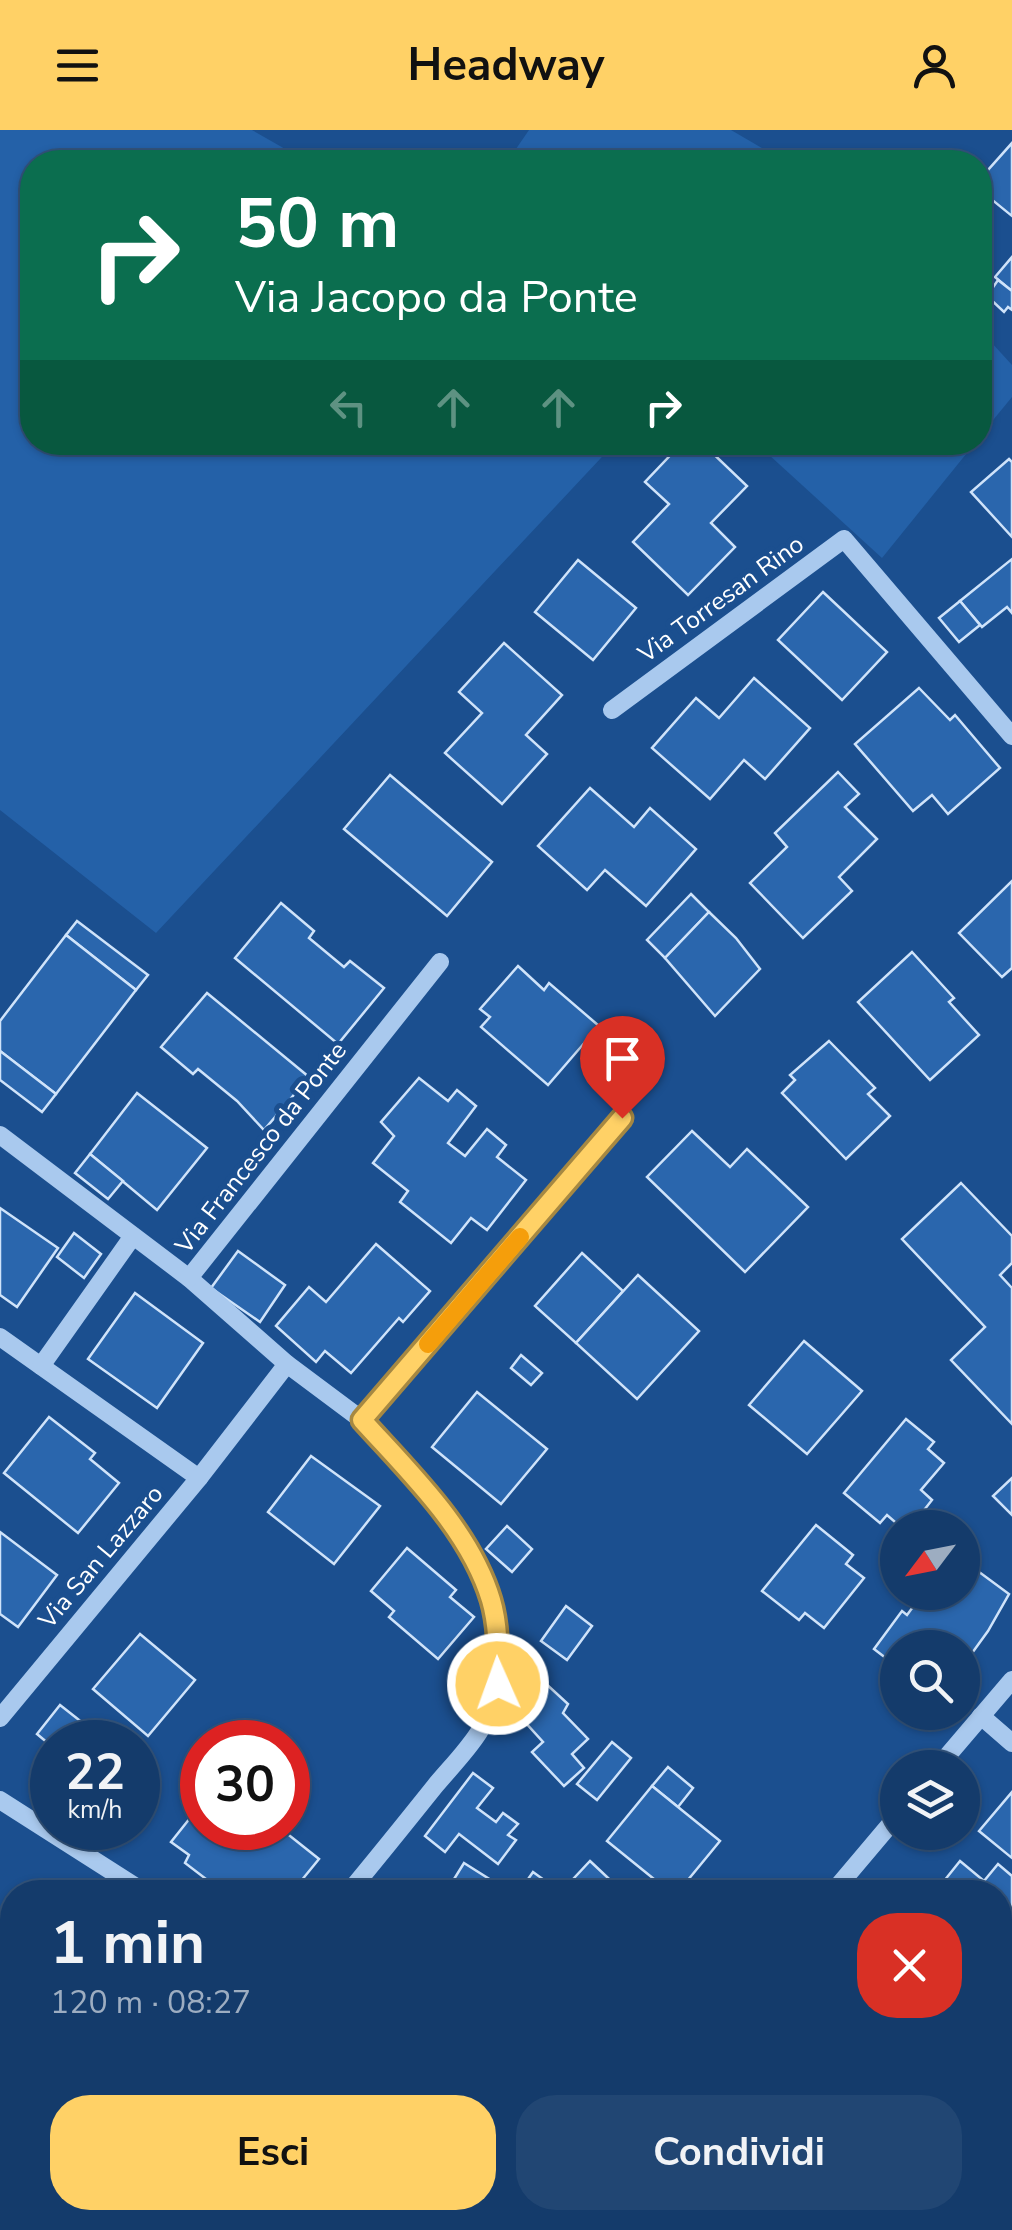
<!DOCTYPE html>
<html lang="it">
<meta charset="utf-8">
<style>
body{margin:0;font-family:"Nunito Sans",sans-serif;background:#214673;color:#f1f3f6;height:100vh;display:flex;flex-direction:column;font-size:38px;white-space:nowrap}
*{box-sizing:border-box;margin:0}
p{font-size:32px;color:#9dadc1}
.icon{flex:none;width:55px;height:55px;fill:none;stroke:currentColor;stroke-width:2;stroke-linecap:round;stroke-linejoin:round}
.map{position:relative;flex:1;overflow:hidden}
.sheet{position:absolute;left:0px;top:1750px;width:1012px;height:350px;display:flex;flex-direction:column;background:#143b6b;border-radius:40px 40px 0 0;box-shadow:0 2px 8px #0004,0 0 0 2px #33557e}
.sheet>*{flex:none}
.hud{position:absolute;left:20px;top:20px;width:972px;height:305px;border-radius:40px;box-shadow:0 2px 8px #0004,0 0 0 2px #33557e;background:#0b6e4f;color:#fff;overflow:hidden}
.needle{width:65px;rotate:238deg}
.controls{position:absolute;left:880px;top:1380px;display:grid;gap:20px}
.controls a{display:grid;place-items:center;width:100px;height:100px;border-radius:50%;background:#143b6b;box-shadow:0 2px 8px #0004,0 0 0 2px #33557e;font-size:50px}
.speed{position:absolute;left:30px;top:1590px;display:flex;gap:20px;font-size:50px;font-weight:700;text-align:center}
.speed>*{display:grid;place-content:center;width:130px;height:130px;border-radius:50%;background:#143b6b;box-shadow:0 2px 8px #0004,0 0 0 2px #33557e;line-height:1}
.speed small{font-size:25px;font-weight:400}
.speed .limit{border:15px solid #d22;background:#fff;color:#111}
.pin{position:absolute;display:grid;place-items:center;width:85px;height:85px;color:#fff;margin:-102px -42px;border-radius:50% 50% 50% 0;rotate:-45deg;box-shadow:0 0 10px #0007}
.pin .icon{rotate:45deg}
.me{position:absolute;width:110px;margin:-55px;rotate:358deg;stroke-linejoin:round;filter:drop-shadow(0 0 8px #0008)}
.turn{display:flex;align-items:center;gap:35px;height:210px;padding:0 50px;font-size:45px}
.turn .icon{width:130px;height:130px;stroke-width:2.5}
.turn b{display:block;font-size:70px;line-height:85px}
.lanes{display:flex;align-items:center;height:95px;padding:0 50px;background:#0003;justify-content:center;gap:50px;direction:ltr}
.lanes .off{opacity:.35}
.round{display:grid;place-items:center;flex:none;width:105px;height:105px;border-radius:40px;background:#214673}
.head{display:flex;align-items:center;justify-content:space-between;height:170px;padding:0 50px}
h1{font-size:60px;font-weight:700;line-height:75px}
.action{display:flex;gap:20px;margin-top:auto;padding:20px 50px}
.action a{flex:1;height:115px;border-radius:40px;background:#ffd166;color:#111;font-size:40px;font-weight:700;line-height:115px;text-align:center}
.action a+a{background:#214673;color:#f1f3f6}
header{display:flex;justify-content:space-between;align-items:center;height:130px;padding:0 50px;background:#ffd166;color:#111;font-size:45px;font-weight:700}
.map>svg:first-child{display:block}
.green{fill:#2461a8}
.building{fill:#2a66ad;stroke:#cfe3fa;stroke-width:2.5}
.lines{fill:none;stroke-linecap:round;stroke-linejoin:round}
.minor{stroke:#a9c9ee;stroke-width:18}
.route-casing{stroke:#a68842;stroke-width:25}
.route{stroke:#ffd166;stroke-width:18}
.slow{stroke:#f59e0b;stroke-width:18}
.labels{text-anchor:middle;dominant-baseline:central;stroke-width:10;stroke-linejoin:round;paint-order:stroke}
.street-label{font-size:25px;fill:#fff;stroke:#1b4f8f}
</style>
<header><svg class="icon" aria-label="menu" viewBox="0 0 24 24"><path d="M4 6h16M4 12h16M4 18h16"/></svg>Headway<svg class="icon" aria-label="person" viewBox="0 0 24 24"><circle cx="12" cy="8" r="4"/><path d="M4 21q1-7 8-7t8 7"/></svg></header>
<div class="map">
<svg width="1012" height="2100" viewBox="0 0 1012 2100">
<rect width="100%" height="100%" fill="#1b4f8f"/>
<g class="green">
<path d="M 0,0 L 252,0 L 308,32 L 32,32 L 32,312 L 615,313 L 156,803 L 0,680 Z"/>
<path d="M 529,0 L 731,0 L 786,32 L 507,32 Z"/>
<path d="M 980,200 L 1012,235 L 1012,267 L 980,306 Z"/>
<path d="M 756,313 L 975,313 L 882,428 Z"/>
</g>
<g class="building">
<path d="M 1012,13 L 1012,86 L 980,60 L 980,49 Z"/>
<path d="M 1012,127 L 1012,161 L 995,147 Z"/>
<path d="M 998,150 L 1012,161 L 1012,180 L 1008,177 L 1004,182 L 987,166 Z"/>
<path d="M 683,312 L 701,312 L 747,356 L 711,393 L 735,417 L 688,465 L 633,412 L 669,374 L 645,352 Z"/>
<path d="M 1009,329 L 1012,332 L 1012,407 L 971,362 Z"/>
<path d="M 1012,429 L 1012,483 L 1007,477 L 982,497 L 960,471 Z"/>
<path d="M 578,430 L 636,478 L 593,530 L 535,482 Z"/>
<path d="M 823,462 L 887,522 L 842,570 L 778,510 Z"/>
<path d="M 960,471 L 980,495 L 959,512 L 939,488 Z"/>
<path d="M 504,513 L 562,565 L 526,605 L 547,624 L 502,674 L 445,623 L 482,583 L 459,562 Z"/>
<path d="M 754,548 L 810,598 L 765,649 L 744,630 L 710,669 L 652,618 L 696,568 L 719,588 Z"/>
<path d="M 919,558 L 950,590 L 955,585 L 1000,638 L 948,684 L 932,665 L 913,681 L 855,614 Z"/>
<path d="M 838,642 L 859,664 L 845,677 L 877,709 L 839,747 L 852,761 L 803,808 L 750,753 L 787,717 L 775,703 Z"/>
<path d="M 390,645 L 492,732 L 447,786 L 344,699 Z"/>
<path d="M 590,658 L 634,697 L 650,678 L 696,719 L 646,776 L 605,740 L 587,760 L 538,716 Z"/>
<path d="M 1012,751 L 1012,838 L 1002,847 L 959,803 Z"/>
<path d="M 691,764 L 709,782 L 665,828 L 647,810 Z"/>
<path d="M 281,773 L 314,801 L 309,808 L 344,837 L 350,831 L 384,858 L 338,914 L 235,828 Z"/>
<path d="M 709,782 L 736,808 L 760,839 L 715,886 L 665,828 Z"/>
<path d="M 77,791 L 148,845 L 136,860 L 66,805 Z"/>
<path d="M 66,805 L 136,860 L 56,964 L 0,921 L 0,891 Z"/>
<path d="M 912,822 L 954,868 L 949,872 L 979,905 L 930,950 L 858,872 Z"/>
<path d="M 518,836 L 544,860 L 549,853 L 599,896 L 548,955 L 481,897 L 490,887 L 480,879 Z"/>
<path d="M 207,863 L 309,947 L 264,1000 L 237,971 L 198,939 L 193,944 L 161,917 Z"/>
<path d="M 829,911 L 875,958 L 868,964 L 890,986 L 846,1029 L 782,963 L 795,950 L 790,945 Z"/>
<path d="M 0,921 L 56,964 L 42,982 L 0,950 Z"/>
<path d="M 419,948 L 448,971 L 457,960 L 476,976 L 448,1013 L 465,1026 L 487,999 L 506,1015 L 497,1027 L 526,1050 L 487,1100 L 471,1088 L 451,1113 L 400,1072 L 408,1061 L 373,1033 L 394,1006 L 381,992 Z"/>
<path d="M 137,963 L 207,1018 L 157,1080 L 90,1024 Z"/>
<path d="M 692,1001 L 730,1037 L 747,1019 L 808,1077 L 745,1142 L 647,1047 Z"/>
<path d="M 90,1024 L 123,1051 L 108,1069 L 75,1043 Z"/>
<path d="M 961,1053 L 1012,1106 L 1012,1133 L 1000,1145 L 1012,1158 L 1012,1294 L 951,1230 L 985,1197 L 902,1109 Z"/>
<path d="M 0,1078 L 58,1118 L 17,1177 L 0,1165 Z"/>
<path d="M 74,1103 L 101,1124 L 84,1148 L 57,1127 Z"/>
<path d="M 376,1114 L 430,1161 L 403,1192 L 399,1188 L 351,1243 L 325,1221 L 316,1232 L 276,1196 L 309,1157 L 326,1172 Z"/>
<path d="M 238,1121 L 285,1155 L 260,1192 L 211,1158 Z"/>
<path d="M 582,1123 L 623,1161 L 576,1213 L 535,1176 Z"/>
<path d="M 638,1145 L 699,1201 L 637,1269 L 576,1213 Z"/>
<path d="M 135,1163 L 203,1213 L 157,1278 L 88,1229 Z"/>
<path d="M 804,1211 L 862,1261 L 807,1324 L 749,1275 Z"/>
<path d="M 521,1225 L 542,1243 L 531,1255 L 511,1238 Z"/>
<path d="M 477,1262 L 547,1319 L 501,1374 L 432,1317 Z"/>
<path d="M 49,1287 L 95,1323 L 90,1329 L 119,1353 L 78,1403 L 4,1343 Z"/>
<path d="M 906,1289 L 934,1312 L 928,1319 L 944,1333 L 921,1360 L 932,1370 L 910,1398 L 902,1398 L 887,1385 L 880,1393 L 844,1363 Z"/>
<path d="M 311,1326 L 380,1376 L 334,1434 L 268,1382 Z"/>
<path d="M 1012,1348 L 1012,1385 L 993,1366 Z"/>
<path d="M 816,1395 L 853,1425 L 846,1434 L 864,1448 L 824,1498 L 805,1483 L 799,1490 L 762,1461 Z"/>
<path d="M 507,1396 L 532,1419 L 512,1442 L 486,1419 Z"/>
<path d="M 0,1402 L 57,1445 L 18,1497 L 0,1484 Z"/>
<path d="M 407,1418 L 456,1460 L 450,1467 L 474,1487 L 438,1529 L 389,1487 L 394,1481 L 371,1461 Z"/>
<path d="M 971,1436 L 1009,1464 L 988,1501 L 962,1537 L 962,1518 L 898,1518 L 898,1548 L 885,1539 L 891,1532 L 874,1519 L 902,1481 L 907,1485 L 924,1462 L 962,1462 L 962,1437 L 968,1441 Z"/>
<path d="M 566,1476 L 592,1496 L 567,1530 L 541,1511 Z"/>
<path d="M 140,1504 L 195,1550 L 148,1606 L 93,1559 Z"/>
<path d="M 531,1540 L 568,1574 L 563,1583 L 588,1609 L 572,1624 L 584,1638 L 564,1656 L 532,1622 L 543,1612 L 504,1569 Z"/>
<path d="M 60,1575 L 107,1612 L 52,1612 L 52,1646 L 35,1632 L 49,1614 L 37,1604 Z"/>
<path d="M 612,1612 L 631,1628 L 597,1670 L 577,1654 Z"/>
<path d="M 668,1637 L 693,1658 L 678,1677 L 652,1656 Z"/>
<path d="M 473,1643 L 493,1658 L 477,1678 L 496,1692 L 503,1683 L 518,1694 L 508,1705 L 516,1710 L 498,1734 L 459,1704 L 445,1722 L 425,1706 Z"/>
<path d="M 652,1656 L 720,1711 L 678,1762 L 670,1762 L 607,1711 Z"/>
<path d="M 1012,1662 L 1012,1728 L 979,1701 Z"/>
<path d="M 202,1673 L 202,1698 L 280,1698 L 319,1729 L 292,1762 L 223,1762 L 185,1733 L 189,1725 L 171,1712 Z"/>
<path d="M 590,1731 L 623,1762 L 561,1762 Z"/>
<path d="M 960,1731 L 984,1751 L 998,1734 L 1012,1746 L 1012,1816 L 1000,1806 L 1000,1762 L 947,1762 L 940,1756 Z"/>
<path d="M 464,1733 L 494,1752 L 488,1762 L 446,1762 Z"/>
<path d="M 533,1742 L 551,1755 L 546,1762 L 519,1762 Z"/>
<path d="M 1000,1828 L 1012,1838 L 1012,1872 L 1000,1887 Z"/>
<path d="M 368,2088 L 403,2088 L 393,2100 L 369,2100 L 361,2095 Z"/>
<path d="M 403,2088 L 502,2088 L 493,2100 L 393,2100 Z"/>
<path d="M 633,2088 L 653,2088 L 668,2100 L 624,2100 Z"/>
<path d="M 718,2088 L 808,2088 L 810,2090 L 800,2100 L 717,2100 L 723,2092 Z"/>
</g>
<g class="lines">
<g class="minor">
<path d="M 612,580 L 844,409 L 1012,606"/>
<path d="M 0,1005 L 189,1148 L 287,1234 L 362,1290 L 622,988"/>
<path d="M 189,1148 L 440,832"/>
<path d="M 0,1207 L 199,1348"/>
<path d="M 41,1236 L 133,1106"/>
<path d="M 981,1586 L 1012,1613"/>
<path d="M 0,1588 L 199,1348 L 287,1234"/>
<path d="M 937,1638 L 1012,1550"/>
<path d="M 0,1670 L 144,1762"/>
<path d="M 349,1762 C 378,1727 407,1691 435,1656 C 450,1638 467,1621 479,1602 C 548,1489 433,1368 362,1290"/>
<path d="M 833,1762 L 898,1685"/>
<path d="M 1000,1951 L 1012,1938"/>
<path d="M 569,2100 L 579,2088"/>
<path d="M 867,2100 L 878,2088"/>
</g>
</g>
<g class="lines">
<g class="route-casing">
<path id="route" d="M 498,1554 C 498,1527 499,1497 491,1470 C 470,1400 410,1343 362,1290 L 622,988"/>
</g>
<use href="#route" class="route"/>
<path class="slow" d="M 428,1214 L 520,1107"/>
</g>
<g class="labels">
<g class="street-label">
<text transform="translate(721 469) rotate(-36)">Via Torresan Rino</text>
<text transform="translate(261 1018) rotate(-52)">Via Francesco da Ponte</text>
<text transform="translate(101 1427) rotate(-50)">Via San Lazzaro</text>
</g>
</g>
</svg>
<div class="controls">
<a><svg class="needle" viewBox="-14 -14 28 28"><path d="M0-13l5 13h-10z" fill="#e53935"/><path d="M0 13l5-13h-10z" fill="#9dadc1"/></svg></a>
<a><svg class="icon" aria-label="search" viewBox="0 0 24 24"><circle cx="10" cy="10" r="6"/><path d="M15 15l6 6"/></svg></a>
<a><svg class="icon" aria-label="layers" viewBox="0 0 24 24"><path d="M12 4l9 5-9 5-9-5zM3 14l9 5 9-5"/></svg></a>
</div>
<div class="speed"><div>22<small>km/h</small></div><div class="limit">30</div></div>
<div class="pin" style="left:622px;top:988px;background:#d93025"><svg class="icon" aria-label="arrive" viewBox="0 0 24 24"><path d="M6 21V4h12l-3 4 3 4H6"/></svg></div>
<svg class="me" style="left:498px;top:1554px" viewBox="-20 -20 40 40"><circle r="17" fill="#ffd166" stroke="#fff" stroke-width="3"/><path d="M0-11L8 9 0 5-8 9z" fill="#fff"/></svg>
<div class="hud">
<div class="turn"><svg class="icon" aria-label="right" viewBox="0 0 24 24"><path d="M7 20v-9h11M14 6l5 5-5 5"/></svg><div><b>50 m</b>Via Jacopo da Ponte</div></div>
<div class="lanes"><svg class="icon off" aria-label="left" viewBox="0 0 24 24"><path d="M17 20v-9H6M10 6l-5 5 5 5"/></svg><svg class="icon off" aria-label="ahead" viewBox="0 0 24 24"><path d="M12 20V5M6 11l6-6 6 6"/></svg><svg class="icon off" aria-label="ahead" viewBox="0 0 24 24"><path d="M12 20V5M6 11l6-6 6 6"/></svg><svg class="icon" aria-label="right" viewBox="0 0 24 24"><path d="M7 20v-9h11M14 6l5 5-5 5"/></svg></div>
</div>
<section class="sheet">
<div class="head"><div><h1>1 min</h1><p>120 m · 08:27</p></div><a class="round" style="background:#d93025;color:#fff"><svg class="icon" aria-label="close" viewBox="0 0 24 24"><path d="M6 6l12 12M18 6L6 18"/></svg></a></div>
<div class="action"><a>Esci</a><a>Condividi</a></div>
</section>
</div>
